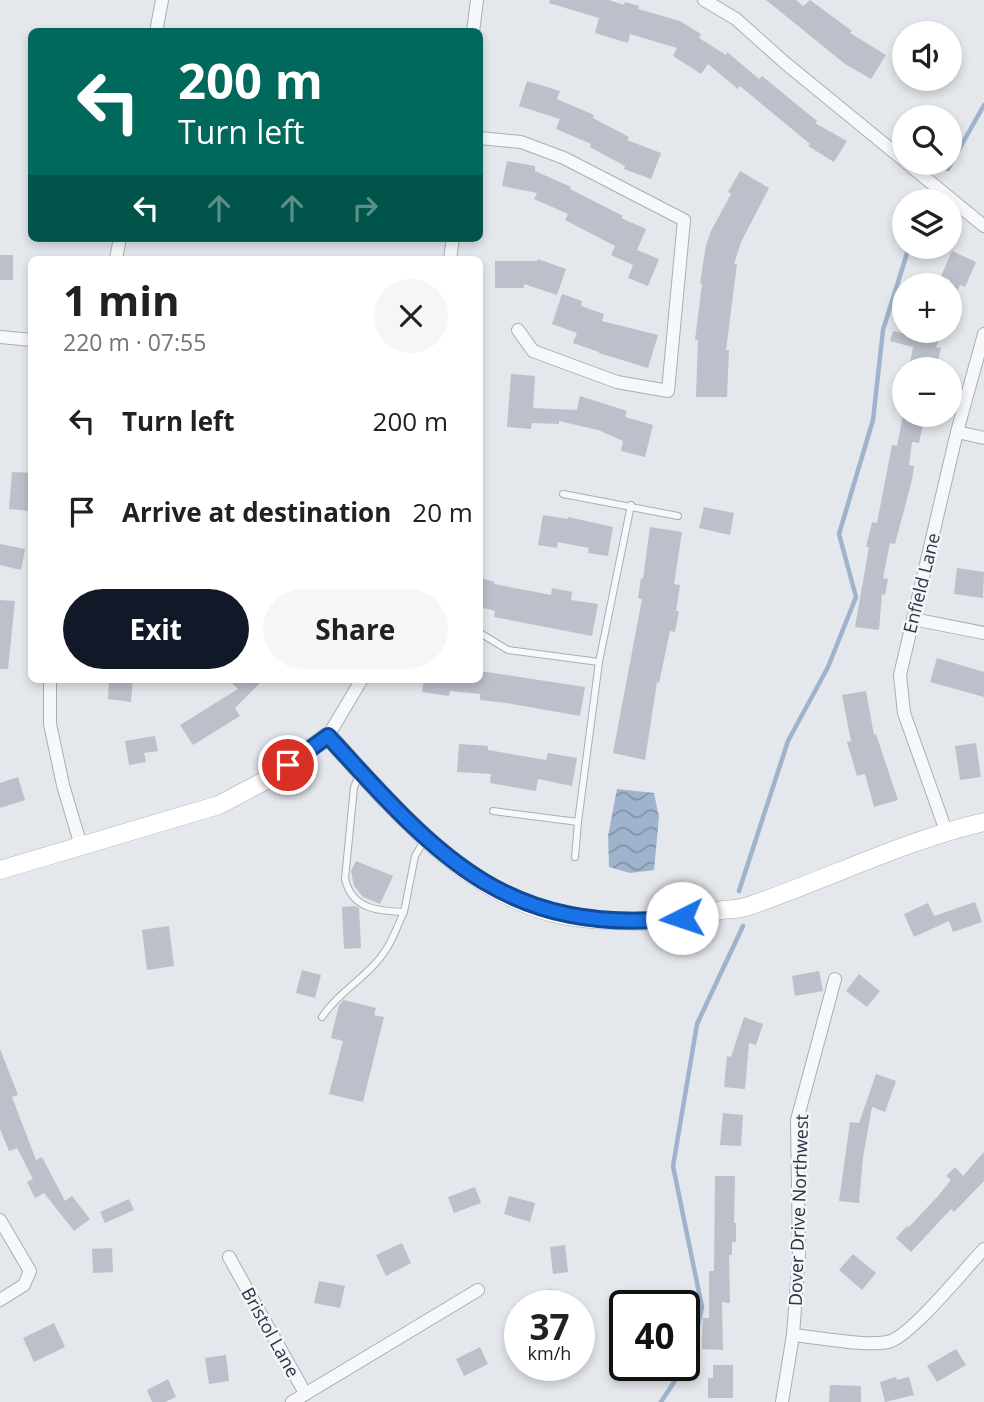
<!DOCTYPE html>
<meta charset="utf-8">
<style>
body{margin:0;font-family:"Open Sans",sans-serif;background:#f6f6f6;color:#202124;height:100vh;display:flex;flex-direction:column;font-size:26px;white-space:nowrap}
*{box-sizing:border-box;margin:0}
p{font-size:23px;color:#757577}
.icon{flex:none;width:38px;height:38px;fill:none;stroke:currentColor;stroke-width:2;stroke-linecap:round;stroke-linejoin:round}
.map{position:relative;flex:1;overflow:hidden}
.drawer{position:absolute;left:28px;top:256px;width:455px;height:427px;display:flex;flex-direction:column;background:#fff;border-radius:10px;box-shadow:0 4px 10px #0003}
.drawer>*{flex:none}
.top-card{position:absolute;left:28px;top:28px;width:455px;height:214px;border-radius:10px;box-shadow:0 4px 10px #0003;background:#00695c;color:#fff;overflow:hidden}
.fabs{position:absolute;left:892px;top:21px;display:grid;gap:14px}
.fabs a{display:grid;place-items:center;width:70px;height:70px;border-radius:50%;background:#fff;box-shadow:0 4px 10px #0003;font-size:35px}
.speed{position:absolute;left:504px;top:1290px;display:flex;gap:14px;font-size:35px;font-weight:700;text-align:center}
.speed>*{display:grid;place-content:center;width:91px;height:91px;border-radius:50%;background:#fff;box-shadow:0 4px 10px #0003;line-height:1}
.speed small{font-size:18px;font-weight:400}
.speed .limit{border:4px solid #111;border-radius:10px;background:#fff;color:#111}
.pin{position:absolute;display:grid;place-items:center;width:60px;height:60px;color:#fff;margin:-30px;border:4px solid #fff;border-radius:50%;box-shadow:0 2px 7px #0007}
.me{position:absolute;width:77px;margin:-38px;rotate:266deg;stroke-linejoin:round;filter:drop-shadow(0 0 5px #0008)}
.turn{display:flex;align-items:center;gap:24px;height:147px;padding:0 35px;font-size:32px}
.turn .icon{width:91px;height:91px;stroke-width:2.5}
.turn b{display:block;font-size:49px;line-height:60px}
.lanes{display:flex;align-items:center;height:66px;padding:0 35px;background:#0003;justify-content:center;gap:35px;direction:ltr}
.lanes .off{opacity:.35}
.round{display:grid;place-items:center;flex:none;width:74px;height:74px;border-radius:37px;background:#f6f6f6}
.head{display:flex;align-items:center;justify-content:space-between;height:119px;padding:0 35px}
h1{font-size:42px;font-weight:700;line-height:52px}
.action{display:flex;gap:14px;margin-top:auto;padding:14px 35px}
.action a{flex:1;height:80px;border-radius:42px;background:#111827;color:#fff;font-size:28px;font-weight:700;line-height:80px;text-align:center}
.action a+a{background:#f6f6f6;color:#202124}
ul{padding:0;list-style:none}
li{display:flex;align-items:center;gap:21px;height:91px;padding:0 35px}
li div{flex:1}
li b{display:block;font-size:26px}
li em{font-style:normal}
.map>svg:first-child{display:block}
.water{fill:url(#water-waves)}
.lines{fill:none;stroke-linecap:round;stroke-linejoin:round}
.stream{stroke:#9fb4cc;stroke-width:4.5}
.building{fill:#bbc0ca}
.lane-casing{stroke:#a9aeb7;stroke-width:8}
.street-casing{stroke:#a9aeb7;stroke-width:14}
.secondary-casing{stroke:#a9aeb7;stroke-width:19}
.lane{stroke:#f7f8fa;stroke-width:6}
.street{stroke:#f7f8fa;stroke-width:12}
.secondary{stroke:#fff;stroke-width:18}
.route-casing{stroke:#114b97;stroke-width:18}
.route{stroke:#1a73e8;stroke-width:12}
.labels{text-anchor:middle;dominant-baseline:central;stroke-width:5;stroke-linejoin:round;paint-order:stroke}
.street-label{font-size:18px;fill:#2b3445;stroke:#f4f6f9}
</style>
<div class="map">
<svg width="984" height="1402" viewBox="0 0 984 1402">
<defs>
<pattern id="water-waves" width="16" height="10" patternUnits="userSpaceOnUse" patternTransform="scale(1.75)"><rect width="16" height="10" fill="#9fb4cc"/><path d="M0 5q4-4 8 0t8 0" fill="none" stroke="#8293a7"/></pattern>
</defs>
<rect width="100%" height="100%" fill="#e4e7ec"/>
<path class="water" d="M 617,789 L 654,793 L 659,817 L 654,870 L 630,873 L 609,867 L 608,836 Z"/>
<g class="lines">
<g class="stream">
<path d="M 948,169 L 984,105"/>
<path d="M 929,201 L 933,192"/>
<path d="M 739,891 L 788,741 L 828,667 L 856,597 L 839,534 L 873,420 L 883,330 L 909,247"/>
<path d="M 661,1402 L 691,1356 L 702,1307 L 673,1166 L 697,1024 L 743,926"/>
</g>
</g>
<g class="building">
<path d="M 550,0 L 609,0 L 624,5 L 625,2 L 639,6 L 638,9 L 680,21 L 701,34 L 699,38 L 726,55 L 727,52 L 759,79 L 762,76 L 817,121 L 815,123 L 847,141 L 834,162 L 808,146 L 810,144 L 740,86 L 738,89 L 708,64 L 701,74 L 673,56 L 677,48 L 630,34 L 628,43 L 595,33 L 599,18 L 549,3 Z"/>
<path d="M 766,0 L 796,0 L 803,6 L 810,0 L 852,31 L 850,33 L 886,55 L 871,79 L 845,64 Z"/>
<path d="M 527,81 L 560,91 L 557,99 L 594,115 L 593,118 L 629,137 L 627,140 L 661,153 L 651,179 L 624,169 L 625,166 L 590,147 L 591,144 L 556,129 L 560,119 L 519,106 Z"/>
<path d="M 507,161 L 535,166 L 535,171 L 571,187 L 570,189 L 623,216 L 621,218 L 646,229 L 637,250 L 659,259 L 648,286 L 628,278 L 633,265 L 611,255 L 615,246 L 565,220 L 568,214 L 534,199 L 537,193 L 502,186 Z"/>
<path d="M 740,171 L 769,188 L 741,242 L 734,264 L 737,264 L 726,350 L 729,350 L 727,397 L 696,397 L 698,340 L 695,340 L 702,284 L 700,283 L 706,245 L 711,231 L 731,194 L 728,192 Z"/>
<path d="M 952,251 L 976,262 L 965,287 L 960,285 L 951,306 L 950,280 L 941,276 Z"/>
<rect x="0" y="255" width="13" height="25"/>
<path d="M 538,259 L 566,269 L 557,295 L 524,284 L 524,288 L 495,288 L 495,261 L 537,261 Z"/>
<path d="M 562,294 L 582,301 L 581,306 L 604,314 L 602,321 L 658,335 L 648,368 L 599,353 L 599,352 L 573,343 L 577,333 L 552,324 Z"/>
<path d="M 893,331 L 916,336 L 917,331 L 941,334 L 936,347 L 941,348 L 936,369 L 909,369 L 913,347 L 890,341 Z"/>
<path d="M 511,374 L 535,376 L 533,408 L 577,410 L 580,396 L 627,411 L 625,417 L 653,425 L 645,457 L 621,451 L 623,441 L 598,430 L 559,421 L 559,424 L 532,423 L 531,429 L 507,427 Z"/>
<path d="M 903,415 L 925,415 L 919,443 L 912,442 L 909,465 L 914,466 L 912,480 L 895,544 L 890,543 L 883,578 L 888,579 L 885,595 L 882,594 L 879,630 L 855,627 L 869,547 L 866,547 L 872,522 L 877,523 L 892,445 L 897,446 Z"/>
<path d="M 12,472 L 32,473 L 30,511 L 9,509 Z"/>
<path d="M 704,507 L 734,513 L 730,535 L 699,528 Z"/>
<path d="M 543,515 L 568,519 L 568,517 L 613,527 L 608,556 L 588,553 L 589,548 L 558,542 L 557,548 L 538,545 Z"/>
<path d="M 650,527 L 682,532 L 674,584 L 680,585 L 676,611 L 679,611 L 675,632 L 670,631 L 659,683 L 657,682 L 645,760 L 613,753 L 642,599 L 638,598 L 641,578 L 643,579 Z"/>
<path d="M 0,544 L 25,549 L 21,570 L 0,565 Z"/>
<path d="M 957,568 L 984,572 L 983,598 L 954,594 Z"/>
<path d="M 480,578 L 495,582 L 494,584 L 551,595 L 552,588 L 572,592 L 571,600 L 598,604 L 592,636 L 494,617 L 495,611 L 480,607 Z"/>
<path d="M 0,600 L 15,601 L 8,669 L 0,669 Z"/>
<path d="M 937,658 L 984,672 L 984,697 L 930,682 Z"/>
<path d="M 480,671 L 585,687 L 580,716 L 507,703 L 480,700 L 480,694 L 450,691 L 449,696 L 422,692 L 424,679 L 480,679 Z"/>
<path d="M 109,679 L 133,679 L 131,702 L 108,699 Z"/>
<path d="M 228,679 L 264,679 L 235,708 L 240,716 L 193,745 L 180,725 L 238,689 Z"/>
<path d="M 866,691 L 874,735 L 876,734 L 898,800 L 874,807 L 865,774 L 857,776 L 847,742 L 851,741 L 842,695 Z"/>
<path d="M 155,736 L 158,751 L 144,753 L 146,762 L 129,765 L 125,741 Z"/>
<path d="M 976,743 L 981,777 L 960,780 L 955,746 Z"/>
<path d="M 459,744 L 488,746 L 488,750 L 546,760 L 548,753 L 577,758 L 572,786 L 538,779 L 536,791 L 490,783 L 491,774 L 457,772 Z"/>
<path d="M 18,777 L 25,800 L 0,808 L 0,783 Z"/>
<path d="M 356,861 L 393,876 L 380,904 L 363,897 L 354,886 L 351,871 Z"/>
<path d="M 975,902 L 982,922 L 953,932 L 949,921 L 914,937 L 904,914 L 928,903 L 934,916 Z"/>
<path d="M 355,906 L 359,908 L 361,948 L 344,949 L 342,907 Z"/>
<path d="M 169,926 L 174,966 L 147,970 L 142,930 Z"/>
<path d="M 302,970 L 321,975 L 315,998 L 296,993 Z"/>
<path d="M 819,971 L 823,991 L 795,996 L 792,976 Z"/>
<path d="M 859,974 L 880,991 L 867,1007 L 846,991 Z"/>
<path d="M 344,1000 L 376,1008 L 374,1015 L 384,1017 L 363,1102 L 329,1094 L 343,1041 L 331,1038 L 339,1005 Z"/>
<path d="M 744,1017 L 763,1024 L 756,1045 L 749,1043 L 745,1089 L 724,1087 L 727,1056 L 731,1057 Z"/>
<path d="M 0,1049 L 18,1095 L 12,1097 L 36,1160 L 42,1157 L 65,1201 L 72,1196 L 90,1219 L 74,1231 L 44,1193 L 35,1198 L 27,1182 L 33,1179 L 17,1148 L 9,1151 L 0,1129 Z"/>
<path d="M 876,1074 L 896,1081 L 885,1112 L 872,1107 L 863,1157 L 859,1203 L 839,1201 L 850,1122 L 859,1123 Z"/>
<path d="M 723,1113 L 743,1115 L 741,1146 L 720,1145 Z"/>
<path d="M 984,1152 L 984,1181 L 954,1212 L 951,1209 L 911,1252 L 896,1238 L 907,1226 L 909,1227 L 938,1196 L 951,1180 L 946,1176 L 955,1167 L 963,1176 Z"/>
<path d="M 715,1176 L 735,1176 L 734,1223 L 736,1223 L 736,1242 L 732,1242 L 732,1255 L 729,1255 L 730,1303 L 722,1302 L 723,1350 L 702,1349 L 703,1318 L 709,1318 L 709,1271 L 714,1271 Z"/>
<path d="M 475,1187 L 481,1203 L 454,1213 L 448,1197 Z"/>
<path d="M 509,1196 L 535,1203 L 530,1222 L 504,1214 Z"/>
<path d="M 129,1199 L 134,1210 L 105,1223 L 100,1212 Z"/>
<path d="M 402,1243 L 411,1263 L 386,1276 L 376,1255 Z"/>
<path d="M 565,1245 L 568,1272 L 553,1274 L 550,1247 Z"/>
<path d="M 112,1248 L 113,1272 L 93,1273 L 92,1249 Z"/>
<path d="M 853,1254 L 876,1273 L 862,1290 L 839,1270 Z"/>
<path d="M 319,1281 L 345,1286 L 340,1308 L 314,1303 Z"/>
<path d="M 549,1289 L 567,1293 L 564,1306 L 545,1306 Z"/>
<path d="M 54,1323 L 65,1347 L 34,1362 L 23,1338 Z"/>
<path d="M 480,1347 L 488,1364 L 464,1376 L 456,1359 Z"/>
<path d="M 956,1349 L 966,1365 L 937,1382 L 927,1366 Z"/>
<path d="M 226,1355 L 229,1381 L 209,1384 L 205,1358 Z"/>
<path d="M 713,1365 L 733,1365 L 733,1398 L 708,1398 L 708,1378 L 713,1378 Z"/>
<path d="M 896,1377 L 897,1380 L 909,1377 L 914,1395 L 885,1402 L 880,1382 Z"/>
<path d="M 168,1379 L 176,1397 L 165,1402 L 152,1402 L 147,1390 Z"/>
<path d="M 830,1385 L 861,1386 L 861,1402 L 829,1402 Z"/>
</g>
<g class="lines">
<g class="lane-casing">
<g id="lane">
<path d="M 563,494 L 678,516"/>
<path d="M 480,633 L 508,650 L 599,662 L 578,822 L 493,811"/>
<path d="M 599,662 L 631,505"/>
<path d="M 360,774 L 354,787 L 345,879 C 352,909 377,911 404,912 L 415,856 L 425,839"/>
<path d="M 575,857 L 578,822"/>
<path d="M 322,1017 C 339,991 370,976 387,948 C 394,937 398,924 404,912"/>
</g>
</g>
<g class="street-casing">
<g id="street">
<path d="M 704,0 L 736,19 L 784,62 L 905,161"/>
<path d="M 156,32 L 162,0"/>
<path d="M 473,32 L 477,0"/>
<path d="M 480,138 L 521,142 L 564,158 L 684,220 L 668,391 L 617,382 L 533,351 L 518,330"/>
<path d="M 907,163 L 984,226"/>
<path d="M 116,259 L 120,238"/>
<path d="M 450,259 L 453,238"/>
<path d="M 0,337 L 32,340"/>
<path d="M 957,432 L 984,438"/>
<path d="M 913,619 L 984,633"/>
<path d="M 50,679 L 50,724 L 63,785 L 81,846"/>
<path d="M 328,736 L 362,679"/>
<path d="M 946,831 L 904,713 L 900,675 L 957,432 L 984,334"/>
<path d="M 0,1220 L 30,1271 L 24,1285 L 0,1300"/>
<path d="M 229,1257 L 305,1393"/>
<path d="M 793,1335 C 817,1337 870,1348 891,1341 C 913,1333 965,1269 984,1249"/>
<path d="M 292,1402 L 478,1290"/>
<path d="M 782,1402 L 793,1335 L 799,1254 L 797,1120 L 835,979"/>
</g>
</g>
<g class="secondary-casing">
<path id="secondary" d="M 0,870 L 219,805 L 268,779 L 328,736 C 389,802 451,879 539,909 C 572,920 610,921 644,921 C 671,920 697,915 723,910 C 732,909 741,909 749,906 C 828,879 903,841 984,822"/>
</g>
<use href="#lane" class="lane"/>
<use href="#street" class="street"/>
<use href="#secondary" class="secondary"/>
</g>
<g class="lines">
<g class="route-casing">
<path id="route" d="M 288,765 L 328,736 C 437,856 506,937 682,918"/>
</g>
<use href="#route" class="route"/>
</g>
<g class="labels">
<g class="street-label">
<text transform="translate(921 583) rotate(-76)">Enfield Lane</text>
<text transform="translate(798 1210) rotate(-88)">Dover Drive Northwest</text>
<text transform="translate(271 1332) rotate(61)">Bristol Lane</text>
</g>
</g>
</svg>
<div class="fabs">
<a><svg class="icon" aria-label="sound" viewBox="0 0 24 24"><path d="M4 9h4l5-4v14l-5-4H4zM17 9q2 3 0 6"/></svg></a>
<a><svg class="icon" aria-label="search" viewBox="0 0 24 24"><circle cx="10" cy="10" r="6"/><path d="M15 15l6 6"/></svg></a>
<a><svg class="icon" aria-label="layers" viewBox="0 0 24 24"><path d="M12 4l9 5-9 5-9-5zM3 14l9 5 9-5"/></svg></a>
<a>+</a>
<a>−</a>
</div>
<div class="speed"><div>37<small>km/h</small></div><div class="limit">40</div></div>
<div class="pin" style="left:288px;top:765px;background:#d93025"><svg class="icon" aria-label="arrive" viewBox="0 0 24 24"><path d="M6 21V4h12l-3 4 3 4H6"/></svg></div>
<svg class="me" style="left:682px;top:918px" viewBox="-20 -20 40 40"><circle r="19" fill="#fff"/><path d="M0-13L10 11 0 6-10 11z" fill="#1a73e8"/></svg>
<div class="top-card">
<div class="turn"><svg class="icon" aria-label="left" viewBox="0 0 24 24"><path d="M17 20v-9H6M10 6l-5 5 5 5"/></svg><div><b>200 m</b>Turn left</div></div>
<div class="lanes"><svg class="icon" aria-label="left" viewBox="0 0 24 24"><path d="M17 20v-9H6M10 6l-5 5 5 5"/></svg><svg class="icon off" aria-label="ahead" viewBox="0 0 24 24"><path d="M12 20V5M6 11l6-6 6 6"/></svg><svg class="icon off" aria-label="ahead" viewBox="0 0 24 24"><path d="M12 20V5M6 11l6-6 6 6"/></svg><svg class="icon off" aria-label="right" viewBox="0 0 24 24"><path d="M7 20v-9h11M14 6l5 5-5 5"/></svg></div>
</div>
<section class="drawer">
<div class="head"><div><h1>1 min</h1><p>220 m · 07:55</p></div><a class="round"><svg class="icon" aria-label="close" viewBox="0 0 24 24"><path d="M6 6l12 12M18 6L6 18"/></svg></a></div>
<ul>
<li><svg class="icon" aria-label="left" viewBox="0 0 24 24"><path d="M17 20v-9H6M10 6l-5 5 5 5"/></svg><div><b>Turn left</b></div><em>200 m</em></li>
<li><svg class="icon" aria-label="arrive" viewBox="0 0 24 24"><path d="M6 21V4h12l-3 4 3 4H6"/></svg><div><b>Arrive at destination</b></div><em>20 m</em></li>
</ul>
<div class="action"><a>Exit</a><a>Share</a></div>
</section>
</div>
